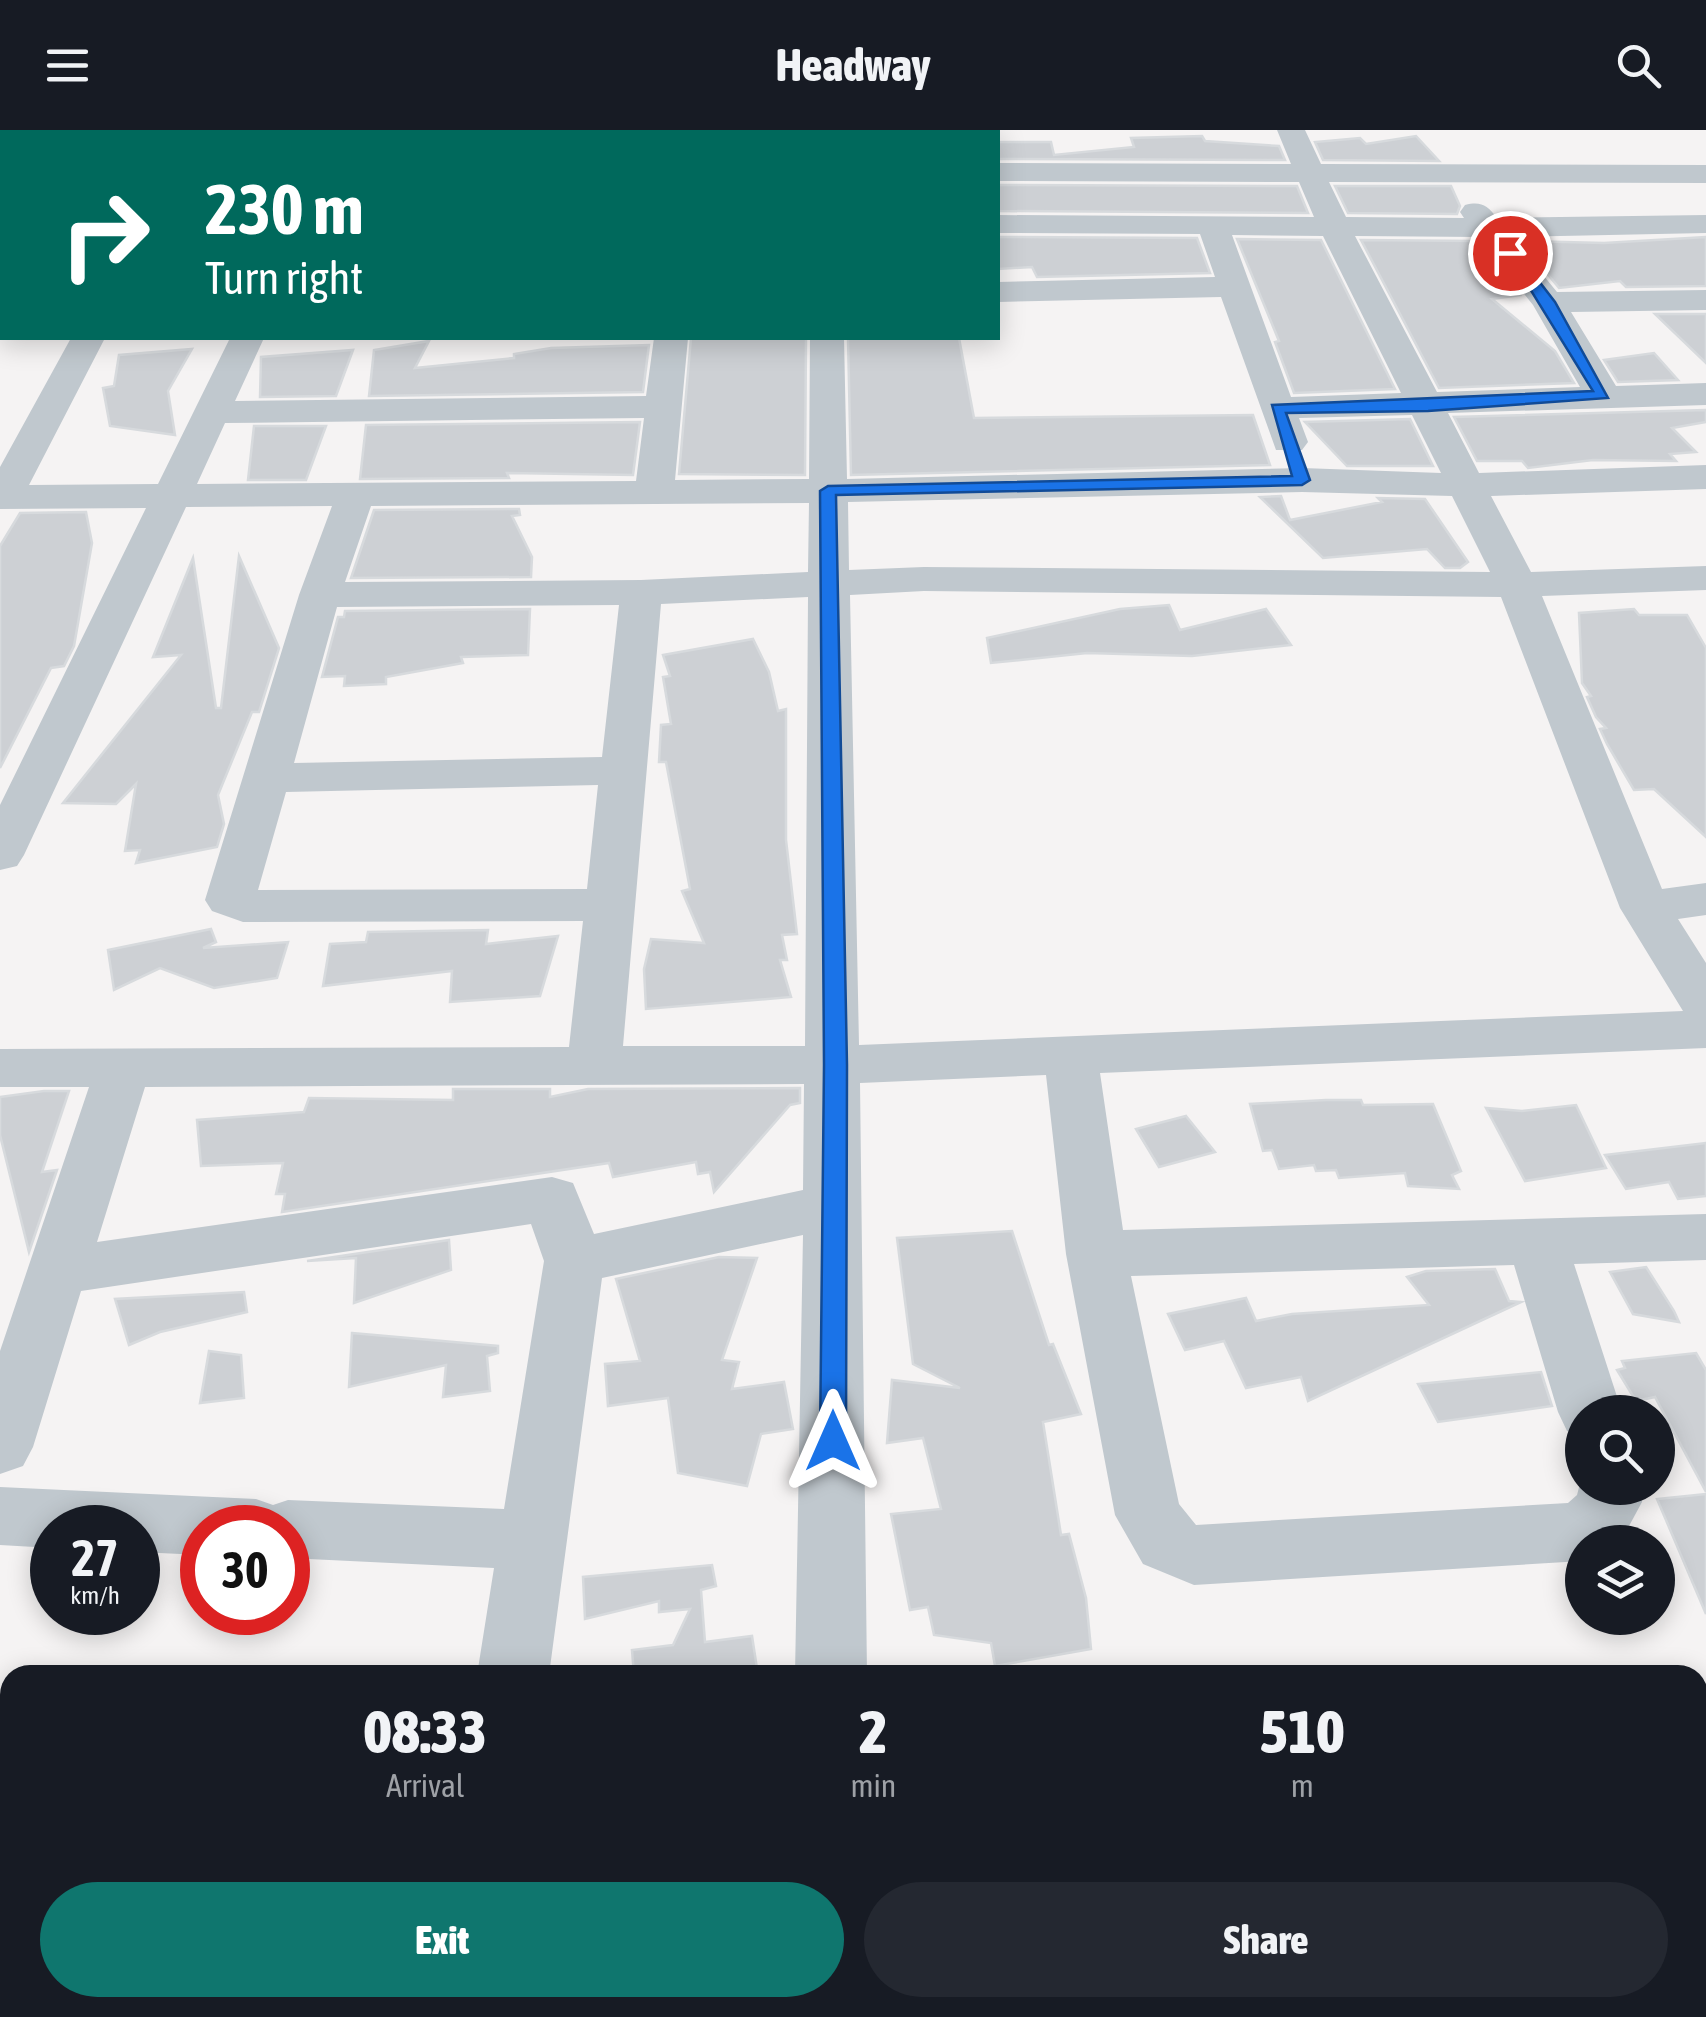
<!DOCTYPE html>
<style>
body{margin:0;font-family:"Asap Condensed",sans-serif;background:#242831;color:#f1f3f6;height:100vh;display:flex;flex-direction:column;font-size:38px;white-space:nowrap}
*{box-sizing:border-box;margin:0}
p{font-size:32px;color:#9ea1a6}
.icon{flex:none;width:55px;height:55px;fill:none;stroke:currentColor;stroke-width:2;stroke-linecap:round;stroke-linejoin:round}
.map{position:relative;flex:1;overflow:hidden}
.drawer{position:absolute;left:0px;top:1535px;width:1708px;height:352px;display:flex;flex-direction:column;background:#171b24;border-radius:30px 30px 0 0;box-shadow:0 5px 25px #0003}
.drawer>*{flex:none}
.guide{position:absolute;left:0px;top:0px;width:1000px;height:210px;box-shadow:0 5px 25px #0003;background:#00695c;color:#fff;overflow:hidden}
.fabs{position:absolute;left:1565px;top:1265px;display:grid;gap:20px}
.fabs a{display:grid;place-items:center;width:110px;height:110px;border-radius:50%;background:#171b24;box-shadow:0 5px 25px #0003;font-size:50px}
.speed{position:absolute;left:30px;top:1375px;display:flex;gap:20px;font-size:50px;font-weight:700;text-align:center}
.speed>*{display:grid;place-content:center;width:130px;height:130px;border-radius:50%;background:#171b24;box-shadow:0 5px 25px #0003;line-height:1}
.speed small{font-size:25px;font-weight:400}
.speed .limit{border:15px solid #d22;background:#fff;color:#111}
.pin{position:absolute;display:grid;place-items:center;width:85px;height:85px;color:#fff;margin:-42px;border:5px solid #fff;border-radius:50%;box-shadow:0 2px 10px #0007}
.me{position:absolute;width:110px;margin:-55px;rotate:0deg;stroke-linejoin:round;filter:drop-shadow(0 0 8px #0008)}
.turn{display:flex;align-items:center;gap:35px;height:210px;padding:0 40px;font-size:45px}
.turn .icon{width:130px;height:130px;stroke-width:2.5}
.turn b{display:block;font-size:70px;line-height:85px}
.eta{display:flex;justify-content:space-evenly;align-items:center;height:170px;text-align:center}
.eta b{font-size:60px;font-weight:800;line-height:70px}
.button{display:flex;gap:20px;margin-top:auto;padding:20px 40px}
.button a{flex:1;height:115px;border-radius:60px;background:#0f766e;color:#fff;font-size:40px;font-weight:800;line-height:115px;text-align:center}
.button a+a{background:#242831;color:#f1f3f6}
header{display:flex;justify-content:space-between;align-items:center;height:130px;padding:0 40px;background:#171b24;font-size:45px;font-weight:800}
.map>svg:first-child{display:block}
.building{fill:#cdd0d4;stroke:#d7dadd;stroke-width:2.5}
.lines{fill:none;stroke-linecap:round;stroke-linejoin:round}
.minor{fill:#c0c8ce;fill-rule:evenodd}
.route{fill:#1a73e8;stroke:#114b97;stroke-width:2.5}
</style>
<header><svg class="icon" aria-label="menu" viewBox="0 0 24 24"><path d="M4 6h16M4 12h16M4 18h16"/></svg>Headway<svg class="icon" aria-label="search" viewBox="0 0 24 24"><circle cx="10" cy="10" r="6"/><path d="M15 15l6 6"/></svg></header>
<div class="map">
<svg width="1706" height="1887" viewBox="0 0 1706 1887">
<rect width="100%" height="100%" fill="#f5f3f3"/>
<g class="building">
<path d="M 1202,6 L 1205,11 L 1279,16 L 1285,30 L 998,29 L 998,12 L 1051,12 L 1054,25 L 1134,17 L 1131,8 Z"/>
<path d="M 1416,6 L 1439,31 L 1323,30 L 1315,12 L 1360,8 L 1366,14 Z"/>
<path d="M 998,55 L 1297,56 L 1308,83 L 998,81 Z"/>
<path d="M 1335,56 L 1451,56 L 1460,76 L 1457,84 L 1348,83 Z"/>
<path d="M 998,107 L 1197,108 L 1210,143 L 1037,147 L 1032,137 L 998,139 Z"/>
<path d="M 1706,107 L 1706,156 L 1626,157 L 1620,151 L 1559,158 L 1520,111 L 1604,113 Z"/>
<path d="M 1237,109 L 1321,110 L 1395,259 L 1294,263 L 1275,212 L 1279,211 Z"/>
<path d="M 1361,110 L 1477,111 L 1520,165 L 1492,169 L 1555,221 L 1574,253 L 1439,258 Z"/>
<path d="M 1655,184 L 1706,184 L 1706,233 Z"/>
<path d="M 691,208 L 806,208 L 805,345 L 679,344 Z"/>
<path d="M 848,208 L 959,208 L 974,288 L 1253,285 L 1270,335 L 851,345 Z"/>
<path d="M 429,211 L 415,238 L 514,228 L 514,224 L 551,218 L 649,215 L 643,262 L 369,266 L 374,220 Z"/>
<path d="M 192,219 L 168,261 L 175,305 L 110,296 L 103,258 L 114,256 L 119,225 Z"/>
<path d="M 353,220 L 336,266 L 260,267 L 261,227 Z"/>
<path d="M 1654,223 L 1678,250 L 1618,252 L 1604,230 Z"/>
<path d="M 1706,280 L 1706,292 L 1672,298 L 1696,322 L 1670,324 L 1676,331 L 1593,330 L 1528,338 L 1522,331 L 1477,331 L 1454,287 Z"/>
<path d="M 1410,289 L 1433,336 L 1347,336 L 1305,292 Z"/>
<path d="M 640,292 L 633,345 L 507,343 L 509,348 L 360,349 L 366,295 Z"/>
<path d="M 254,296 L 326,296 L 306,350 L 248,350 Z"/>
<path d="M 1281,366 L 1290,390 L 1382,372 L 1378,368 L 1425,369 L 1468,432 L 1460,438 L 1445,438 L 1427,419 L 1323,428 L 1260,367 Z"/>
<path d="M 519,379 L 520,385 L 512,386 L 532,427 L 531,447 L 351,448 L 374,380 Z"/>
<path d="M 86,382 L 92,413 L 74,516 L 64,536 L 51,538 L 0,638 L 0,416 L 20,383 Z"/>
<path d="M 239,426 L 279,518 L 259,582 L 252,582 L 218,665 L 224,694 L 217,717 L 136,733 L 140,720 L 125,721 L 136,654 L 116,674 L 63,673 L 181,525 L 153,527 L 193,428 L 216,578 L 221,578 Z"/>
<path d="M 1169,475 L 1180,500 L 1266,479 L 1291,515 L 1192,526 L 1087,523 L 991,533 L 987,508 L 1120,479 Z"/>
<path d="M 530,479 L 528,525 L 461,527 L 463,533 L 386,547 L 386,554 L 344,556 L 345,546 L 322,547 L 338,487 L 344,487 L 345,481 Z"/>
<path d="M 1634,479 L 1639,485 L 1687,485 L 1706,518 L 1706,707 L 1654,659 L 1634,660 L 1607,614 L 1600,599 L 1606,598 L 1596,587 L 1587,567 L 1591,566 L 1582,553 L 1579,483 Z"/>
<path d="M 753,509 L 769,542 L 778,581 L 786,579 L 786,710 L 797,804 L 782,805 L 787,830 L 780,830 L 791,867 L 646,879 L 644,839 L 651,809 L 704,813 L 682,761 L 690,759 L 666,632 L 659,632 L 661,595 L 671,594 L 663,547 L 670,546 L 663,525 Z"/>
<path d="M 211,799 L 216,812 L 203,818 L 288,812 L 277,848 L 214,858 L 160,838 L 114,860 L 108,820 Z"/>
<path d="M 488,800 L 486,814 L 558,806 L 540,866 L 450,872 L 452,841 L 323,856 L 330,814 L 366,812 L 368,802 Z"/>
<path d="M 800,958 L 800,973 L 790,975 L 714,1062 L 710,1042 L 698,1044 L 696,1032 L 613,1047 L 609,1033 L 282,1082 L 285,1064 L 276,1064 L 283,1033 L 201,1036 L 197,990 L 304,982 L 309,968 L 453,970 L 453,959 L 550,959 L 550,967 L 588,959 Z"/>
<path d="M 44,961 L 69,961 L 42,1042 L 57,1040 L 29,1122 L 0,1005 L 0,967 Z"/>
<path d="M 1326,970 L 1361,970 L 1363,975 L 1433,974 L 1461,1041 L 1452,1045 L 1459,1059 L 1408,1056 L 1405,1043 L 1339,1048 L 1336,1040 L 1316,1041 L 1314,1035 L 1279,1039 L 1272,1020 L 1263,1021 L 1250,974 Z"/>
<path d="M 1576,975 L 1606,1038 L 1525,1051 L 1486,978 L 1522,981 Z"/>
<path d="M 1186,986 L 1215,1022 L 1159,1037 L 1136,999 Z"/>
<path d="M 1706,1013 L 1706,1066 L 1678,1069 L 1669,1052 L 1626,1059 L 1605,1025 Z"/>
<path d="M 1012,1101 L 1049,1215 L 1053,1214 L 1081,1284 L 1043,1292 L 1061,1405 L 1069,1404 L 1086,1468 L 1091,1519 L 995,1536 L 991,1513 L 934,1505 L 928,1477 L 910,1480 L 891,1384 L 941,1379 L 923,1308 L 887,1313 L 892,1250 L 960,1258 L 913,1234 L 897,1108 Z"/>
<path d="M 449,1110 L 451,1140 L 354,1173 L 356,1128 L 307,1131 Z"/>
<path d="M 719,1127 L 757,1128 L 722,1230 L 739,1232 L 732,1259 L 784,1252 L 793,1299 L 761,1304 L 747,1356 L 678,1343 L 668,1268 L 608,1276 L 605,1234 L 640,1231 L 616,1149 Z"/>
<path d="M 1646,1137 L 1674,1181 L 1679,1192 L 1633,1184 L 1610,1142 Z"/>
<path d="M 1495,1139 L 1509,1171 L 1521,1172 L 1308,1271 L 1301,1247 L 1246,1258 L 1224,1211 L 1185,1220 L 1168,1184 L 1246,1168 L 1256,1191 L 1292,1184 L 1429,1175 L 1407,1147 L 1426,1141 Z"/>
<path d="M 244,1162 L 247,1182 L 160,1202 L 129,1215 L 115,1169 Z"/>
<path d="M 352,1203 L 498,1216 L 498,1223 L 487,1226 L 490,1261 L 443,1267 L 446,1235 L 349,1257 Z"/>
<path d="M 209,1221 L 241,1225 L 244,1268 L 200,1273 Z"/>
<path d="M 1696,1223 L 1706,1240 L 1706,1362 L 1655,1267 L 1636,1271 L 1617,1240 L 1625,1238 L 1622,1231 Z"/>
<path d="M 1541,1242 L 1552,1276 L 1438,1292 L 1418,1254 Z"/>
<path d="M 1706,1364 L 1706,1484 L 1657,1369 Z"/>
<path d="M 712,1435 L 716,1456 L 701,1460 L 705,1512 L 752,1506 L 758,1545 L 634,1545 L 632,1520 L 673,1515 L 690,1479 L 659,1482 L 659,1471 L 585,1489 L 583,1447 Z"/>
</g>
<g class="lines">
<g class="minor">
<rect x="809" y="0" width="28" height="2"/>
<path d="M 1277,0 L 1305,0 L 1321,34 L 1706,35 L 1706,53 L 1329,52 L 1346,87 L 1464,88 L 1460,82 L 1465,75 C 1481,71 1487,75 1497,88 L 1706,85 L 1706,103 L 1512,107 L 1557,162 L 1706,160 L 1706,180 L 1571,182 L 1616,256 L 1706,253 L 1706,275 L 1448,283 L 1479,343 L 1706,335 L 1706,359 L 1491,366 L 1531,442 L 1706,436 L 1706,460 L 1542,466 L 1662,759 L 1706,753 L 1706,785 L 1678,789 L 1706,833 L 1706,918 L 1100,943 L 1123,1100 L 1706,1084 L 1706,1130 L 1574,1134 L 1622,1282 L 1582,1282 L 1582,1306 L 1567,1301 L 1558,1282 L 1514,1135 L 1131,1146 L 1179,1374 L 1196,1395 L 1568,1373 L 1577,1365 L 1582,1346 L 1582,1358 L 1643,1358 L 1642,1372 L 1622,1409 L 1582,1412 L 1582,1431 L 1194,1455 L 1143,1434 L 1115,1385 L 1066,1124 L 1046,945 L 860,953 L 867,1545 L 795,1545 L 803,1105 L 602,1148 L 549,1545 L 477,1545 L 494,1438 L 288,1428 L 288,1398 L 202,1398 L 202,1425 L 138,1422 L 138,1398 L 52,1398 L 52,1418 L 0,1415 L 0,1357 L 256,1369 L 273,1375 L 288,1370 L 504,1379 L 544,1131 L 531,1094 L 81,1161 L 33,1317 L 23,1336 L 0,1344 L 0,1221 L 89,957 L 0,957 L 0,919 L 569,917 L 583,791 L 243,792 L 212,781 L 205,770 L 299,465 L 332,376 L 186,377 L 24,725 L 17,736 L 0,740 L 0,675 L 146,378 L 0,379 L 0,337 L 71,208 L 105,208 L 29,355 L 158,354 L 230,208 L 264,208 L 235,271 L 646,266 L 654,208 L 688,208 L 675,350 L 809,349 L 810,208 L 844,208 L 847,349 L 1302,338 L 1441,343 L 1412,285 L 1299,288 L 1308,312 L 1302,320 L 1276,320 L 1221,167 L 998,172 L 998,152 L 1215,147 L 1200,104 L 998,103 L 998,85 L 1314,87 L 1299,52 L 998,51 L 998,33 L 1291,34 ZM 1232,105 L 1323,106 L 1401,263 L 1291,267 ZM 1355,106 L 1479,107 L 1533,175 L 1580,257 L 1437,262 ZM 644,288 L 636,351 L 197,354 L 225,293 ZM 1302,362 L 1452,366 L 1490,442 L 924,437 L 849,440 L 848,372 ZM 809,373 L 808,442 L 641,450 L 345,452 L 371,376 ZM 924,461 L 1501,467 L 1620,778 L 1683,881 L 859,915 L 850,465 ZM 808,467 L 805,916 L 623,916 L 661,474 ZM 619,475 L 602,627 L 294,633 L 337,477 ZM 598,655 L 587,759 L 258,760 L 286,662 ZM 804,954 L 803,1060 L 594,1104 L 573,1053 L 552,1047 L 97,1112 L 145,957 Z"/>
<rect x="0" y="35" width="2" height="18"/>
<path d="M 0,94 L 2,95 L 2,114 L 0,114 Z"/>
<rect x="0" y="186" width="2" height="20"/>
<path d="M 424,1878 L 504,1878 L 504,1887 L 422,1887 Z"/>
<path d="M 788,1878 L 868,1878 L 869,1887 L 787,1887 Z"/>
</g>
</g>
<path class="route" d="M 1506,120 L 1515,120 L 1555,172 L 1608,268 L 1428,281 L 1286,283 L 1310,350 L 1302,355 L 836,365 L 847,935 L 846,1311 L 843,1319 L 823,1319 L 820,1311 L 824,935 L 820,361 L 828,356 L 1292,346 L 1272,275 L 1593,261 Z"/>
</svg>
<div class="fabs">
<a><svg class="icon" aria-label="search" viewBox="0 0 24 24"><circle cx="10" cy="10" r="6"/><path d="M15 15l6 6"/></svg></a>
<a><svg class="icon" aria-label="layers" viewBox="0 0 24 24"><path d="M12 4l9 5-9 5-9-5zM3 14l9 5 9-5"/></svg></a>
</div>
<div class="speed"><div>27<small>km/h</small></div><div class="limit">30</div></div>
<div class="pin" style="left:1510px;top:123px;background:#d93025"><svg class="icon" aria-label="arrive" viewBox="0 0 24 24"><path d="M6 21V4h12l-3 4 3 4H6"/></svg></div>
<svg class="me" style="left:833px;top:1311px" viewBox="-20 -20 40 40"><path d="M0-17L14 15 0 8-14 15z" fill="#1a73e8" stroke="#fff" stroke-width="4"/></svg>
<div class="guide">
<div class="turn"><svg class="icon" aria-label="right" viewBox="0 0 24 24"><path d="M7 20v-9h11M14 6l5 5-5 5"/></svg><div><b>230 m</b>Turn right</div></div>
</div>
<section class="drawer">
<div class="eta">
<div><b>08:33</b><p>Arrival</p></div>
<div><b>2</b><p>min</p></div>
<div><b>510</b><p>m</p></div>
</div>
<div class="button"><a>Exit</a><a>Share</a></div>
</section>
</div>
